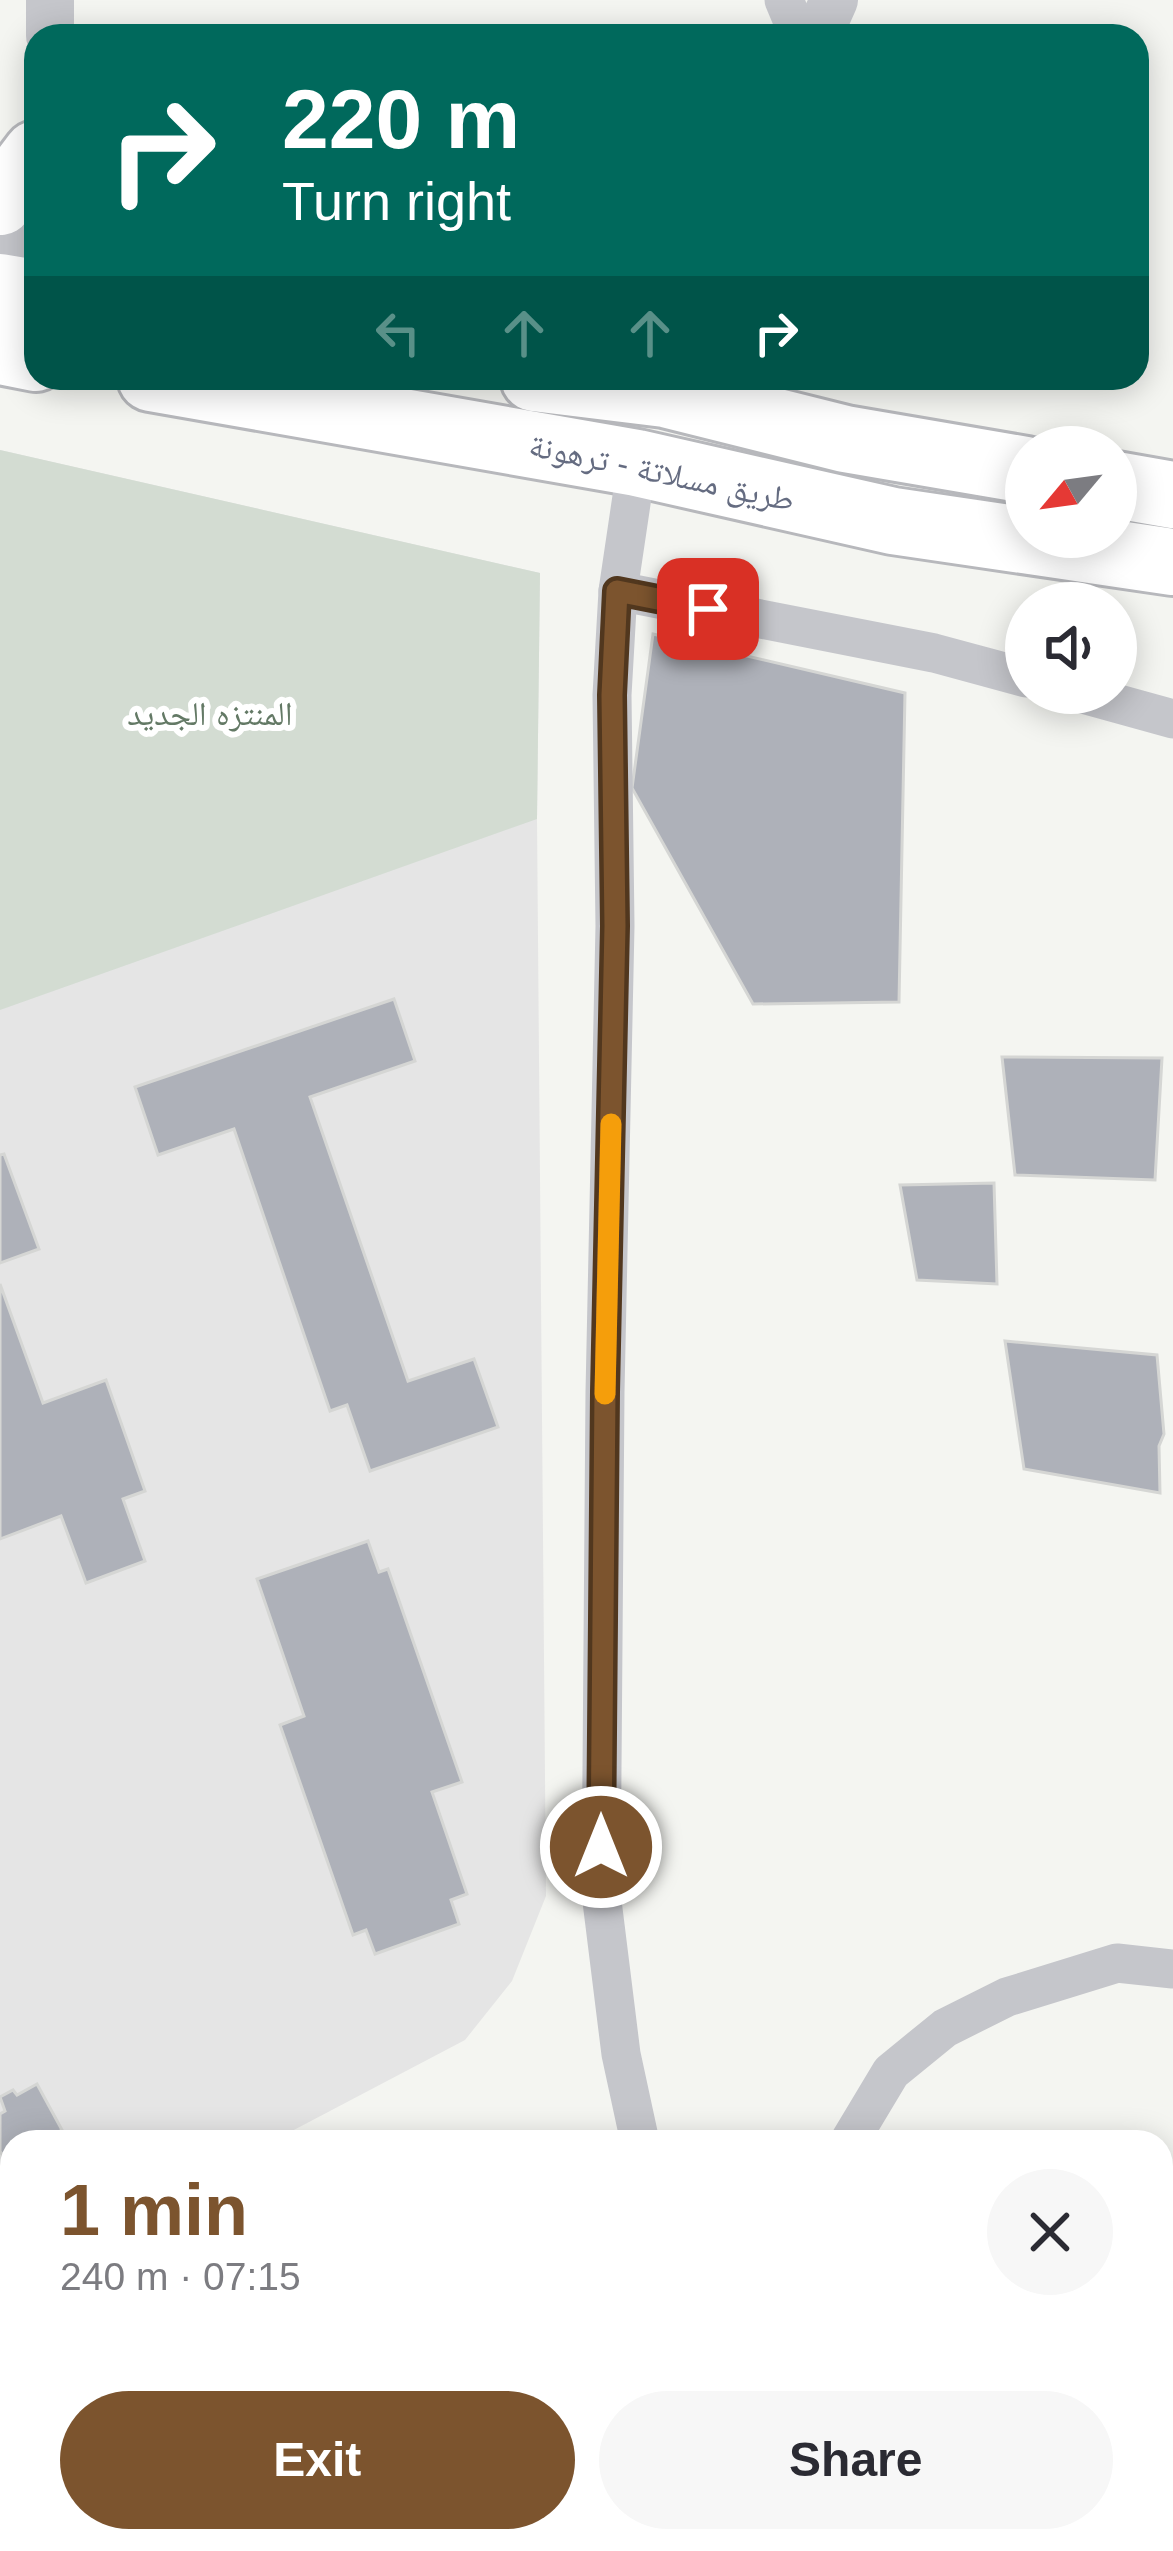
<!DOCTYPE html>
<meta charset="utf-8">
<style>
body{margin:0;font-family:Arial,"Noto Naskh Arabic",sans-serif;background:#f7f7f7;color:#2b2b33;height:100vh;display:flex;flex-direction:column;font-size:45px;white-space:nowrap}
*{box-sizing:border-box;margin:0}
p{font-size:39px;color:#7c7c81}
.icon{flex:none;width:66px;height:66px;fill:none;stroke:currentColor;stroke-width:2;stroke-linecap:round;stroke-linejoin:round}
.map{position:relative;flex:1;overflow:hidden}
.panel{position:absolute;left:0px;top:2130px;width:1173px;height:423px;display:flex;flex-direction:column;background:#fff;border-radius:36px 36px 0 0;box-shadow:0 6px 30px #0003}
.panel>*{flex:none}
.hud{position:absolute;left:24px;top:24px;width:1125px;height:366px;border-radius:36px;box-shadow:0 6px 30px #0003;background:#00695c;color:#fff;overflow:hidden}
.needle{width:78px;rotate:241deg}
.controls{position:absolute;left:1005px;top:426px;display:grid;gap:24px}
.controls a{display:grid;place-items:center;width:132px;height:132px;border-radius:50%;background:#fff;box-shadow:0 6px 30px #0003;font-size:60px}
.pin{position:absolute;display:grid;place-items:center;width:102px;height:102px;color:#fff;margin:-51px;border-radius:24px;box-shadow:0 6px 18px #0006}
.me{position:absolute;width:132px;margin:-66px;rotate:0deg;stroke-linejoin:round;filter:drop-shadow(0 0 9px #0008)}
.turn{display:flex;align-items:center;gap:42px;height:252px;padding:0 60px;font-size:54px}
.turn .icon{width:156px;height:156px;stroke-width:2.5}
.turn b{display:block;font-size:84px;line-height:102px}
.lanes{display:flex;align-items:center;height:114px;padding:0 60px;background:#0003;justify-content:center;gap:60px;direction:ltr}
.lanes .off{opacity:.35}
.round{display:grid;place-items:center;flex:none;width:126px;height:126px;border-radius:63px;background:#f7f7f7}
.head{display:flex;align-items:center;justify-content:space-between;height:204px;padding:0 60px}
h1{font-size:72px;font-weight:700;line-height:90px;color:#7c542e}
.primary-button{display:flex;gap:24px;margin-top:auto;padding:24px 60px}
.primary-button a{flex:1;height:138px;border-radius:72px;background:#7c542e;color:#fff;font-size:48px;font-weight:700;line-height:138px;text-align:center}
.primary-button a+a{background:#f7f7f7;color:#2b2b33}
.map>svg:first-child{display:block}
.built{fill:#e5e5e5}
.green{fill:#d3dcd2}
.building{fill:#aeb1b9;stroke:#d5d6d4;stroke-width:3}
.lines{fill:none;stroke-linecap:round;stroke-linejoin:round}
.trunk-casing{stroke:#b7b8bc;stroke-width:72}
.path{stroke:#bcbdc0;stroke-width:8;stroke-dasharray:6 6;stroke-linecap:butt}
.minor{stroke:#c5c6cb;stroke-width:39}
.tertiary{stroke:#c5c6cb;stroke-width:48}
.trunk{stroke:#fff;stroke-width:66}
.route-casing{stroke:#51371e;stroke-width:30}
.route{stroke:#7c542e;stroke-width:21}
.slow{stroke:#f59e0b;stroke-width:21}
.labels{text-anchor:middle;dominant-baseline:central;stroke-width:12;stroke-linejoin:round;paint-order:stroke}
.street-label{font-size:33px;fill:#656c81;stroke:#fff}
.park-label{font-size:33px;fill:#637965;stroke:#fff}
</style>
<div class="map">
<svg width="1173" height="2551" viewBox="0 0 1173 2551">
<rect width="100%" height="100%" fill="#f4f5f1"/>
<path class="built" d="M 0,450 L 540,573 L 537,819 L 546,1896 L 512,1981 L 465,2040 L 271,2142 L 12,2142 L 12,2285 L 0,2292 Z"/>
<path class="green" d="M 0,450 L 540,573 L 537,819 L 0,1010 Z"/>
<g class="building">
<path d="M 653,634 L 905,693 L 899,1002 L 753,1004 L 632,788 Z"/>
<path d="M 394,999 L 415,1061 L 310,1097 L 408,1381 L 474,1359 L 498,1427 L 370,1471 L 347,1405 L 330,1411 L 234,1129 L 158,1155 L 135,1087 Z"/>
<path d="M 1002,1057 L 1162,1058 L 1155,1180 L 1015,1175 Z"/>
<path d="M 4,1154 L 39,1249 L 0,1263 L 0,1155 Z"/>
<path d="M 994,1183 L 997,1284 L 917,1280 L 900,1185 Z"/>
<path d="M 0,1284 L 43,1403 L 106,1380 L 145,1491 L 123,1499 L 145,1561 L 86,1583 L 61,1516 L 0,1539 Z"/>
<path d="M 1005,1341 L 1157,1355 L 1164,1434 L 1159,1446 L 1160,1493 L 1024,1469 Z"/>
<path d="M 368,1541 L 379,1572 L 388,1569 L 462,1782 L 432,1792 L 467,1894 L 451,1900 L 459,1924 L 375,1954 L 366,1930 L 353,1935 L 280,1725 L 304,1716 L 257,1579 Z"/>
<path d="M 37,2084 L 62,2130 L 40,2142 L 12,2142 L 12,2158 L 6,2161 L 0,2151 L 0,2114 L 5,2111 L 0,2097 L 13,2090 L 17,2095 Z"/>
</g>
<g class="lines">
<g class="trunk-casing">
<g id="trunk">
<path d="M 0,202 L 36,154"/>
<path d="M 0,287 L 36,293"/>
<path d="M 0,351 L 36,358"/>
<path d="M 151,378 L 637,463 L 893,521 L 1173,562"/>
<path d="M 534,378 L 665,394 L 845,439 L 1026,470"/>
<path d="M 1116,485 L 1173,495"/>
</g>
</g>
<path class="path" d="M 1006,2541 L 1007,2551"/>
<g class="minor">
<path d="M 784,0 L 799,36"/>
<path d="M 637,463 L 618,591 L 612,695 L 615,926 L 605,1392 L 601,1893 L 621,2054 L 640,2142"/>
<path d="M 618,591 L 934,653 L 1026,678"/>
<path d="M 1079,693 L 1173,719"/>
<path d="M 849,2142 L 891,2072 L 945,2028 L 1007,1997 L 1117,1963 L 1173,1969"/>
<path d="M 652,2551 L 653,2541"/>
</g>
<g class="tertiary">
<path d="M 50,0 L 50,36"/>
<path d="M 818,36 L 834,0"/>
<path d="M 4,321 L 36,161"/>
</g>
<use href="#trunk" class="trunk"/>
</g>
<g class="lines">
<g class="route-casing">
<path id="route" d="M 601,1847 L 605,1392 L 615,926 L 612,695 L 617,591 L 708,609"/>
</g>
<use href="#route" class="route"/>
<path class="slow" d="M 605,1394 L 611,1124"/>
</g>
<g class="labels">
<g class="street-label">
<text transform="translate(662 472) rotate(12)">طريق مسلاتة - ترهونة</text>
</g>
<g class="park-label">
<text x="210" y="713">المنتزه الجديد</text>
</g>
</g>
</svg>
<div class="controls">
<a><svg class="needle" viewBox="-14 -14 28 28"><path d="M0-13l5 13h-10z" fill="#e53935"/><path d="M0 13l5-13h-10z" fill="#7c7c81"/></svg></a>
<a><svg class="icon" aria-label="sound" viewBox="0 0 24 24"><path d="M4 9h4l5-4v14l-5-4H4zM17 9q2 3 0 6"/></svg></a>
</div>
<div class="pin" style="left:708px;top:609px;background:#d93025"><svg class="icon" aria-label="arrive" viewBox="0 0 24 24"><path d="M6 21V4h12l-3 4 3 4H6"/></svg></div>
<svg class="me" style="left:601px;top:1847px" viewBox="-20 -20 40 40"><circle r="17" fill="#7c542e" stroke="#fff" stroke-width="3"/><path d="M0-11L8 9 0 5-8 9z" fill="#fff"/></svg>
<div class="hud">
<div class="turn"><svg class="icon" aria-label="right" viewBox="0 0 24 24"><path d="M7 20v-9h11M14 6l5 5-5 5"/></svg><div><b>220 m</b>Turn right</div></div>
<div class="lanes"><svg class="icon off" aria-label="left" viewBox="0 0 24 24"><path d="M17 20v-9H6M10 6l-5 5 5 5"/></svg><svg class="icon off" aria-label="ahead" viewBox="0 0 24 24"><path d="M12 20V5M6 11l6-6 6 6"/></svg><svg class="icon off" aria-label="ahead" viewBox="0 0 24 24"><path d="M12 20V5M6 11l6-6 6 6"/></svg><svg class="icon" aria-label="right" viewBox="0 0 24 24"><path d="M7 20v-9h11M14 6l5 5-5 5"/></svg></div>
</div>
<section class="panel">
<div class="head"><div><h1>1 min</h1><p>240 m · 07:15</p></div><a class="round"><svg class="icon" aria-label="close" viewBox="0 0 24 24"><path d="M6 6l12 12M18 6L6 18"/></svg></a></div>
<div class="primary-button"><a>Exit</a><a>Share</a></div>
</section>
</div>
